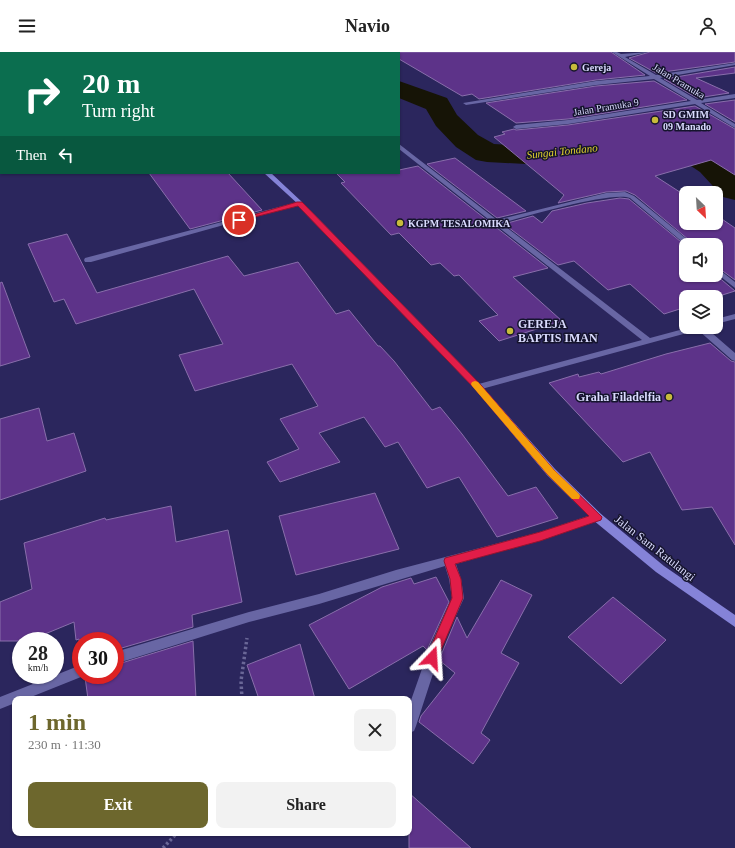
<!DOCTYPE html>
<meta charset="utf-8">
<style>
body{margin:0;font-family:Georgia,serif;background:#f2f2f2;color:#222;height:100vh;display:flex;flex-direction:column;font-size:15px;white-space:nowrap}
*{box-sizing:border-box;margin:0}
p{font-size:13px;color:#767676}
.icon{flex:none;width:22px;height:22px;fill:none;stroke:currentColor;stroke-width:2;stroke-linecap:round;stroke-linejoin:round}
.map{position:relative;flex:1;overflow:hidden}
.drawer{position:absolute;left:12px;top:644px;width:400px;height:140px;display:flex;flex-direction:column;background:#fff;border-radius:8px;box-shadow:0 1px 3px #0004}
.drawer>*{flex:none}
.banner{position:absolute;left:0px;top:0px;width:400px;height:122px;box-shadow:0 1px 3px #0004;background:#0b6e4f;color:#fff;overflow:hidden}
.needle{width:26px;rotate:155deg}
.buttons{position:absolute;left:679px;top:134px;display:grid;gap:8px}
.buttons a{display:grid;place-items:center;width:44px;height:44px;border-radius:8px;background:#fff;box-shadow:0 1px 3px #0004;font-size:20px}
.speed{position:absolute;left:12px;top:580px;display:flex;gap:8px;font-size:20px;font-weight:700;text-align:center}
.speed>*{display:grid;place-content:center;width:52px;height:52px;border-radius:50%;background:#fff;box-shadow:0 1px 3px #0004;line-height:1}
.speed small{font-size:10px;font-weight:400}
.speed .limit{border:6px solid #d22;background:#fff;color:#111}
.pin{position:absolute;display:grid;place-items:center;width:34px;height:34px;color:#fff;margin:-17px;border:2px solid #fff;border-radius:50%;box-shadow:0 1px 4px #0007}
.me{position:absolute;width:44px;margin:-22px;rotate:20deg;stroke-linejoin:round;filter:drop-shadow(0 0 3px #0008)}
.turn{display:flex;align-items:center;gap:14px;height:84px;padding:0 16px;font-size:18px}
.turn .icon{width:52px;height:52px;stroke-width:2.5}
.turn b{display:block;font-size:28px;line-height:34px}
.then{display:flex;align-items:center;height:38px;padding:0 16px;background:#0003;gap:8px;font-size:15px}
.round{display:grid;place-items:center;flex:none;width:42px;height:42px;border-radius:8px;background:#f2f2f2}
.head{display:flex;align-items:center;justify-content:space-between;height:68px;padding:0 16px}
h1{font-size:24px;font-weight:800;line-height:30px;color:#6d672d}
.cta{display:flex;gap:8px;margin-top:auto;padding:8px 16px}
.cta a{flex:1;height:46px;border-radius:8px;background:#6d672d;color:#fff;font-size:16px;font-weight:800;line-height:46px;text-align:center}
.cta a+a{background:#f2f2f2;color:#222}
header{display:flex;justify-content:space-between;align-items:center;height:52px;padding:0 16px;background:#fff;font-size:18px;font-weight:800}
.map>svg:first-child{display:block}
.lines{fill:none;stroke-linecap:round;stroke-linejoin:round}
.river{fill:#161406;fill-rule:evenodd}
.building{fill:#5d3389;stroke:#896eab}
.path{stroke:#6a6797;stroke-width:3.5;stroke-dasharray:2.5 2.5;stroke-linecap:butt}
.minor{fill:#6866a4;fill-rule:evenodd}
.major{fill:#8583d8;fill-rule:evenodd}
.route{fill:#e11d48;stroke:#92132f}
.slow{fill:#f59e0b}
.poi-dot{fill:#c8bb3b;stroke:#15142d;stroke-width:1.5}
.labels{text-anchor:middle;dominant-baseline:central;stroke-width:3;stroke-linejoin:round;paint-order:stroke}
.far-poi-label{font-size:10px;font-weight:bold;fill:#dadbfe;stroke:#15142d;text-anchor:start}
.far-street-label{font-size:10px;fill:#dadbfe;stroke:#15142d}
.far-water-label{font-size:11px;font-style:italic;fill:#e0d12d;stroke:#15142d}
.poi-label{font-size:12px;font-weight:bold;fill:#dadbfe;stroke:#15142d;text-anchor:start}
.street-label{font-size:12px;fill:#dadbfe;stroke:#15142d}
</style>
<header><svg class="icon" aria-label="menu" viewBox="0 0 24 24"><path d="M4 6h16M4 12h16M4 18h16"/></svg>Navio<svg class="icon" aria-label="person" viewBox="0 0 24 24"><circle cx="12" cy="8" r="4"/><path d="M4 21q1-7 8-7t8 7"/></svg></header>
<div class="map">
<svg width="735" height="796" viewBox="0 0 735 796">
<rect width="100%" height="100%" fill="#2b265d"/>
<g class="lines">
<g class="river">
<path d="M 321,0 L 345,0 L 346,1 L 322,1 Z"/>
<path d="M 399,29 L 447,46 L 457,63 L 478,83 L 494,92 L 526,94 L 581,87 L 623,86 L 652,83 L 703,94 L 722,106 L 735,119 L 735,148 L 723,145 L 700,120 L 682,108 L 652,101 L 623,104 L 581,105 L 526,112 L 487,110 L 476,108 L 456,95 L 436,74 L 426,57 L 399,46 Z"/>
</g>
</g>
<g class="building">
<path d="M 387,0 L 611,0 L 645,23 L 596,28 L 479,47 L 472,42 L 462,44 L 399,7 L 399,1 Z"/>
<path d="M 650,0 L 735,0 L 735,10 L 656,21 L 629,6 Z"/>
<path d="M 735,15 L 735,21 L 696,26 L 729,41 L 697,46 L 664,27 Z"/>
<path d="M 654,29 L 687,48 L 568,67 L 516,71 L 486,51 L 596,34 Z"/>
<path d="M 735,48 L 735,70 L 705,52 Z"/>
<path d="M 695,54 L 735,77 L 735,123 L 711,108 L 655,124 L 686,144 L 686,171 L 716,171 L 716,163 L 735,176 L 735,228 L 716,214 L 716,193 L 695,193 L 635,143 L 626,139 L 606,140 L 558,151 L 564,143 L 494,85 L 505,82 L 502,80 L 514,77 L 516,78 L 568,73 Z"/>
<path d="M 455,106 L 526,159 L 497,166 L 427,112 Z"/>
<path d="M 418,114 L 548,216 L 513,225 L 562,269 L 499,289 L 479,269 L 498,263 L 459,223 L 454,224 L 440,211 L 431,213 L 399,181 L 391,183 L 341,131 L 345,130 L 336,121 L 399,121 L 399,118 Z"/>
<path d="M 149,121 L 228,121 L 262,158 L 190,177 Z"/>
<path d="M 620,146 L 629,147 L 686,194 L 686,223 L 716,223 L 735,239 L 716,245 L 686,245 L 686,255 L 664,262 L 630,232 L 608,238 L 574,209 L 558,213 L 504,172 L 533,164 L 542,171 L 552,159 L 587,151 Z"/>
<path d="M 67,182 L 97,241 L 228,204 L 244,224 L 298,210 L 336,262 L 349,258 L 378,294 L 380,294 L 394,309 L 432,358 L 440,355 L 462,382 L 508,444 L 536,435 L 558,466 L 497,485 L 459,425 L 427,436 L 398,390 L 385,395 L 364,365 L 319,381 L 340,410 L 280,430 L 267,410 L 299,397 L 280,367 L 318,354 L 292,312 L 195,339 L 179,303 L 223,292 L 194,237 L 76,272 L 64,247 L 54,250 L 28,192 Z"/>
<path d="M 2,230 L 30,305 L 0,314 L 0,231 Z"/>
<path d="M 710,291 L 731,309 L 735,310 L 735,493 L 712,455 L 682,458 L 650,400 L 623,410 L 549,331 L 578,322 L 579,325 L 599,320 L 601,322 L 666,302 Z"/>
<path d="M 39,356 L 47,389 L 74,381 L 86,419 L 0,448 L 0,367 Z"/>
<path d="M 375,441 L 399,497 L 296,523 L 279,464 Z"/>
<path d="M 171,454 L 176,490 L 228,478 L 242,550 L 192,563 L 193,575 L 115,598 L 115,589 L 81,589 L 81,602 L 79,587 L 76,588 L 74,570 L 28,589 L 0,589 L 0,550 L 32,537 L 24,491 L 105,466 L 106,468 Z"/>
<path d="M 436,525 L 449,550 L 427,598 L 423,594 L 349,637 L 309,573 L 382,535 L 411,526 L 414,532 Z"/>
<path d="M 501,528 L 532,543 L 501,601 L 519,611 L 481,681 L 490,688 L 473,712 L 419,670 L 421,664 L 455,621 L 439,608 L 457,565 L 467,586 Z"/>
<path d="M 613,545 L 666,588 L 621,632 L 568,585 Z"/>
<path d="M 193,589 L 196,647 L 88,647 L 85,625 L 87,623 L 115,623 L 115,613 Z"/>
<path d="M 300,592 L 315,647 L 259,647 L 247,613 Z"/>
<path d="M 409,741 L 471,796 L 409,796 Z"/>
</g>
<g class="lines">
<g class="path">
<path d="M 242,647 L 241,629 L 247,586"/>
<path d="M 163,796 L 177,781"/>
</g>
<g class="minor">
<path d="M 0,0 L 6,0 L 0,2 Z"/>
<path d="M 612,0 L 617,0 L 621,2 L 649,0 L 625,5 L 656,23 L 735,11 L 735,13 L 660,26 L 697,48 L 735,42 L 735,46 L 701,51 L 735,72 L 735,76 L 695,52 L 568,72 L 516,77 L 513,75 L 516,73 L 568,68 L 691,49 L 654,27 L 596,33 L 466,53 L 463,51 L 596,29 L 650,24 Z"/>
<rect x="0" y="23" width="1" height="2"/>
<path d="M 399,92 L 497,168 L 606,141 L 625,140 L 634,144 L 694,193 L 686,193 L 630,146 C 611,139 525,165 501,171 L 650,286 L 691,275 L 705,275 L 735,301 L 735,309 L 732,308 L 698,278 L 478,338 L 475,337 L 473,335 L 475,333 L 642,288 L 399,97 Z"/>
<path d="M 0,118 L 1,121 L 3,121 L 0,122 Z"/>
<path d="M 298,150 L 303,151 L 91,210 L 85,210 L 84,208 L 85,206 Z"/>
<path d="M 716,215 L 735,230 L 735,236 L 716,221 Z"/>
<path d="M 735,262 L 735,267 L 716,272 L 716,267 Z"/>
<path d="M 597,461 L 601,462 L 602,465 L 601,468 L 540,488 L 456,512 L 461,527 L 464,546 L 442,594 L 416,674 L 414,679 L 409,681 L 409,654 L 430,594 L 452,546 L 449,527 L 445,514 L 319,552 L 249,570 L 115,612 L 115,600 L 249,560 L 319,542 L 396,518 L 540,480 Z"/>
<path d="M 81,613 L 81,623 L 86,623 L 26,647 L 15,647 L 15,651 L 0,657 L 0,645 Z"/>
</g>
<g class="major">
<rect x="144" y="0" width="5" height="1"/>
<path d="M 264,121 L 271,121 L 302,150 L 481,333 L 555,417 L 601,462 L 664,514 L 735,563 L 735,575 L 656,520 L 593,468 L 547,423 L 475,337 L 298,152 Z"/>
</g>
</g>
<path class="route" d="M 297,150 L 302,150 L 481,333 L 554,418 L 602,465 L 601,468 L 540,489 L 455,512 L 461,527 L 463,546 L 436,610 L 432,612 L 427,610 L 426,606 L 452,546 L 450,527 L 444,509 L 445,506 L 540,480 L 589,464 L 548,423 L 475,337 L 298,154 L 239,169 L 236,168 Z"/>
<path class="slow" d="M 475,329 L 478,330 L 554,418 L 579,442 L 580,444 L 579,447 L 572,447 L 548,423 L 472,334 L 471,332 L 472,330 Z"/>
<g class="poi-dot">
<circle cx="574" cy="15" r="4"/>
<circle cx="655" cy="68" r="4"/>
<circle cx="400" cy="171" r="4"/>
<circle cx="510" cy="279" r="4"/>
<circle cx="669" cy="345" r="4"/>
</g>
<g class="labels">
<g class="far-poi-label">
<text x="582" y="15">Gereja</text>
<text x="663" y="62">SD GMIM<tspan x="663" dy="12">09 Manado</tspan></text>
<text x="408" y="171">KGPM TESALOMIKA</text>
</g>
<g class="far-street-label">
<text transform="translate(679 29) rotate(31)">Jalan Pramuka</text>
<text transform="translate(606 55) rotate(-9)">Jalan Pramuka 9</text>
</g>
<g class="far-water-label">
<text transform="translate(562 99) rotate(-6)">Sungai Tondano</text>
</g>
<g class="poi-label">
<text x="518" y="272">GEREJA<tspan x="518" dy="14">BAPTIS IMAN</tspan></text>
<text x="661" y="345" text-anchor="end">Graha Filadelfia</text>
</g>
<g class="street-label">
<text transform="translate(655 496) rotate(38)">Jalan Sam Ratulangi</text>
</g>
</g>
</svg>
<div class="buttons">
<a><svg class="needle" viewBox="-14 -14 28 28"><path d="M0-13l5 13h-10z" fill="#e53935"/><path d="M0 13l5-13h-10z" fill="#767676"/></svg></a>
<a><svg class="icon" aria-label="sound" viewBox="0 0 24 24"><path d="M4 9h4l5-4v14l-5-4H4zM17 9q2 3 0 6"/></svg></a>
<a><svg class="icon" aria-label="layers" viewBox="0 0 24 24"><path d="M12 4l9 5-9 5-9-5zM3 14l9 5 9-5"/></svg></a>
</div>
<div class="speed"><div>28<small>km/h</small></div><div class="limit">30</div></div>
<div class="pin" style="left:239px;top:168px;background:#d93025"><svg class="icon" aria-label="arrive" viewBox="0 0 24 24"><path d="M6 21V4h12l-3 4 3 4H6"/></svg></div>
<svg class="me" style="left:432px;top:606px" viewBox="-20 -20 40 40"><path d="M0-17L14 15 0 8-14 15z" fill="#e11d48" stroke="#fff" stroke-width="4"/></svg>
<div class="banner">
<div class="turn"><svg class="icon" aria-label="right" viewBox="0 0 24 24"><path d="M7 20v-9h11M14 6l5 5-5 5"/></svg><div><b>20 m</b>Turn right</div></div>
<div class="then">Then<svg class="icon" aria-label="left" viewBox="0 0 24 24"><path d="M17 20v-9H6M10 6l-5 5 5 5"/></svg></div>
</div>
<section class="drawer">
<div class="head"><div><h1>1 min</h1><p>230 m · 11:30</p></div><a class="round"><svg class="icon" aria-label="close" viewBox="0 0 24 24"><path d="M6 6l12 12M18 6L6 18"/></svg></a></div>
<div class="cta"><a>Exit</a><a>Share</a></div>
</section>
</div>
